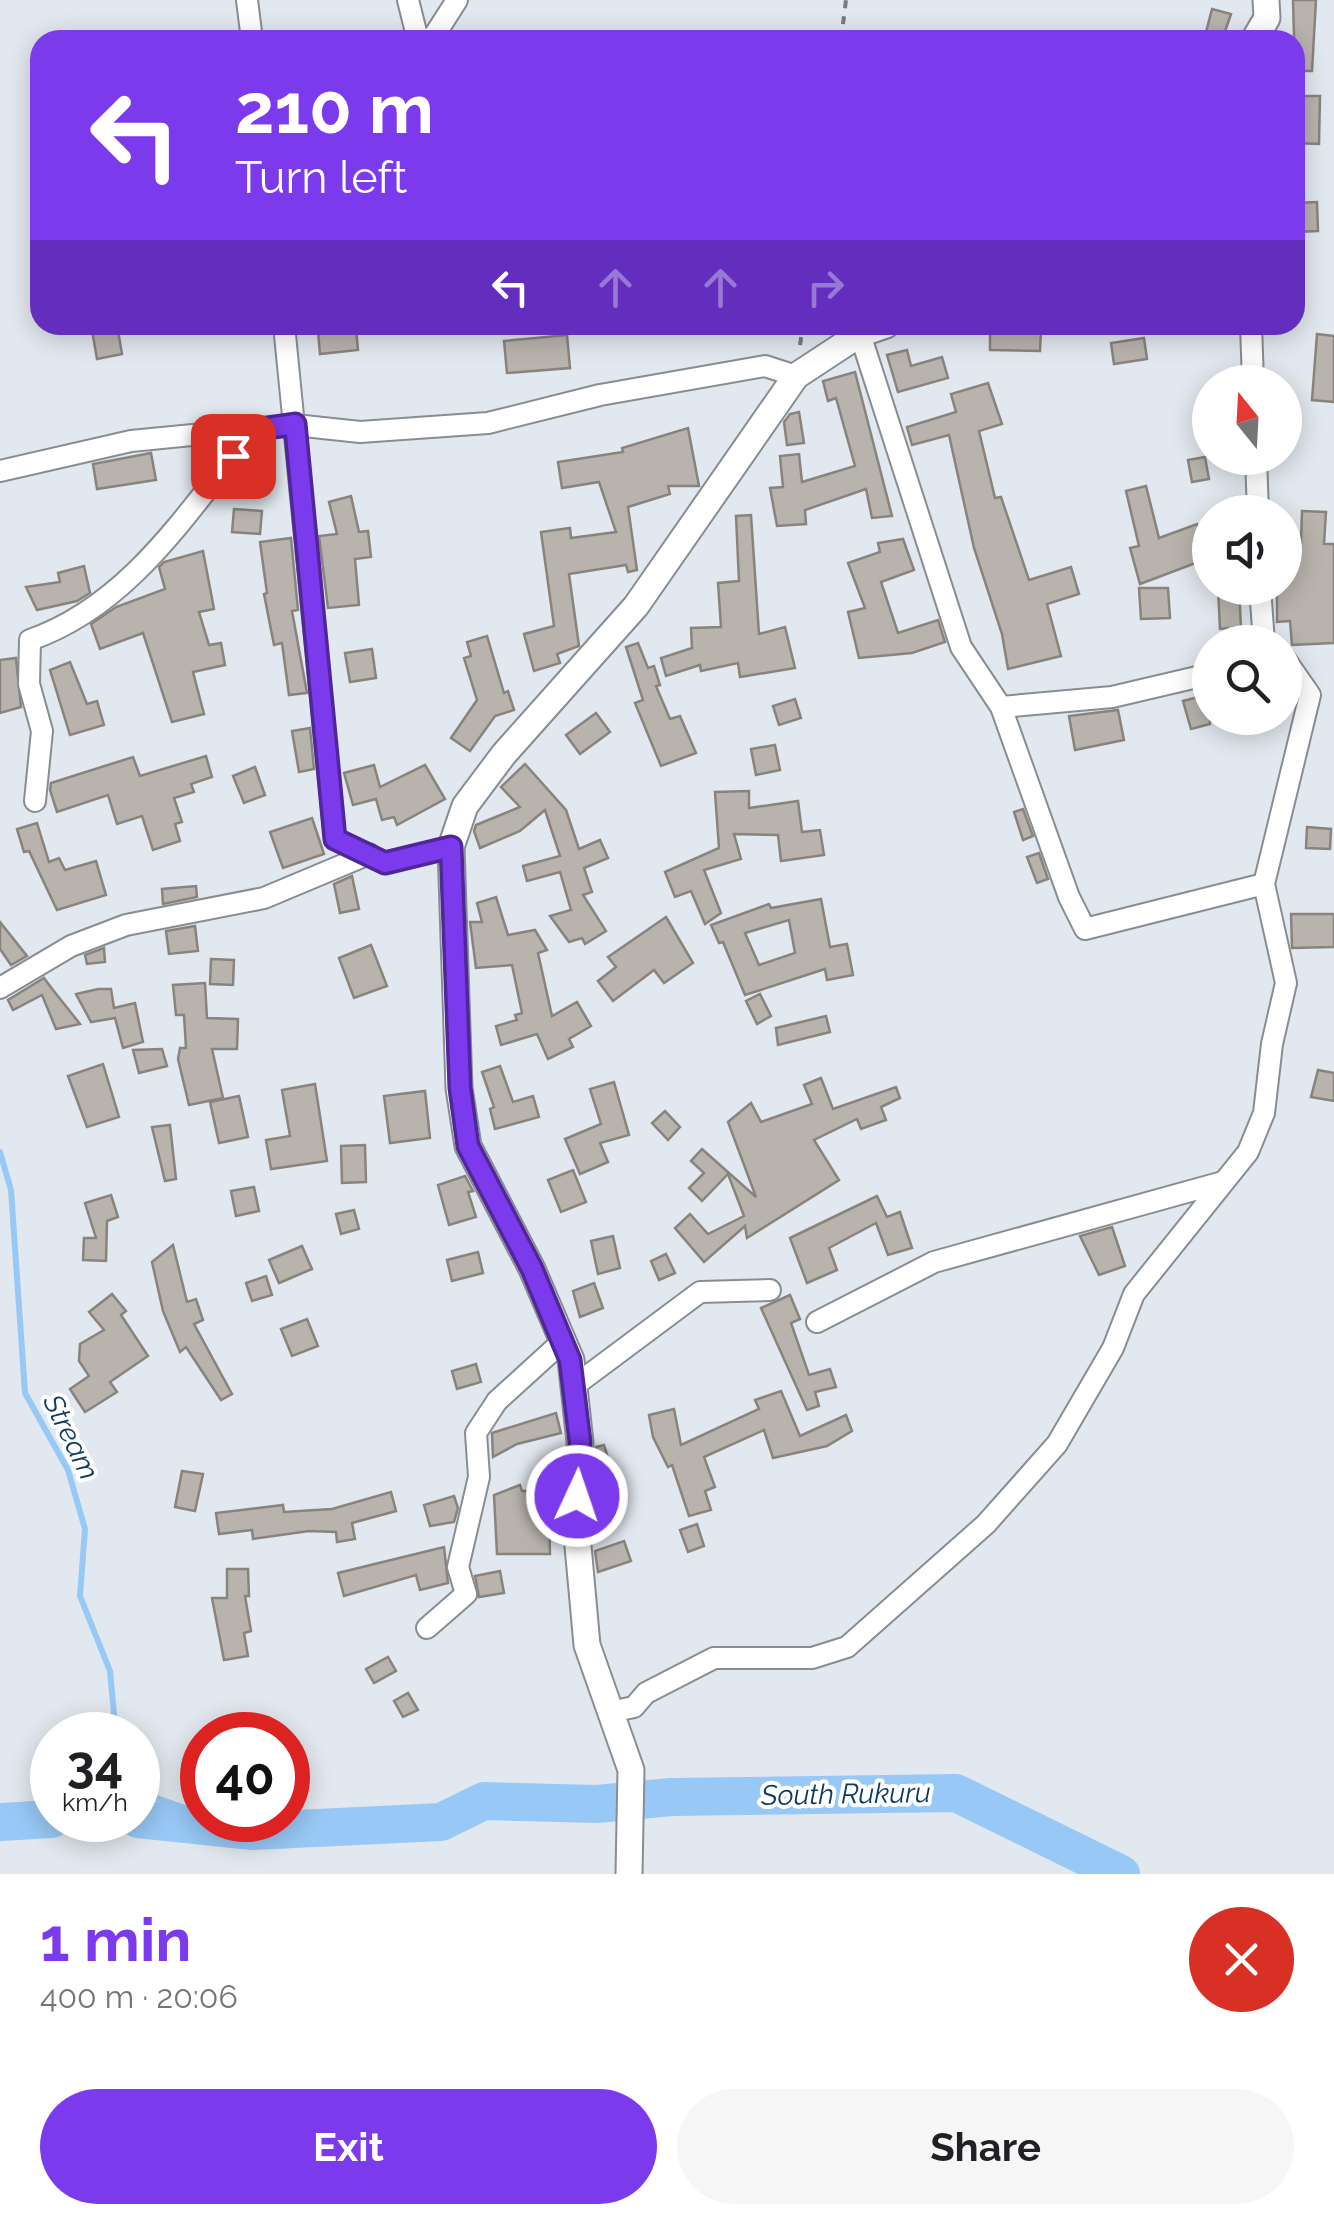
<!DOCTYPE html>
<meta charset="utf-8">
<style>
body{margin:0;font-family:Raleway,sans-serif;background:#f6f6f6;color:#202124;height:100vh;display:flex;flex-direction:column;font-size:38px;white-space:nowrap}
*{box-sizing:border-box;margin:0}
p{font-size:32px;color:#757577}
.icon{flex:none;width:55px;height:55px;fill:none;stroke:currentColor;stroke-width:2;stroke-linecap:round;stroke-linejoin:round}
.map{position:relative;height:1874px;overflow:hidden}
.panel{display:flex;flex-direction:column;background:#fff;flex:1}
.panel>*{flex:none}
.guide{position:absolute;left:30px;top:30px;width:1275px;height:305px;border-radius:30px;box-shadow:0 5px 25px #0003;background:#7c3aed;color:#fff;overflow:hidden}
.needle{width:65px;rotate:342deg}
.buttons{position:absolute;left:1192px;top:365px;display:grid;gap:20px}
.buttons a{display:grid;place-items:center;width:110px;height:110px;border-radius:50%;background:#fff;box-shadow:0 5px 25px #0003;font-size:50px}
.speed{position:absolute;left:30px;top:1712px;display:flex;gap:20px;font-size:50px;font-weight:700;text-align:center}
.speed>*{display:grid;place-content:center;width:130px;height:130px;border-radius:50%;background:#fff;box-shadow:0 5px 25px #0003;line-height:1}
.speed small{font-size:25px;font-weight:400}
.speed .limit{border:15px solid #d22;background:#fff;color:#111}
.pin{position:absolute;display:grid;place-items:center;width:85px;height:85px;color:#fff;margin:-42px;border-radius:20px;box-shadow:0 5px 15px #0006}
.me{position:absolute;width:110px;margin:-55px;rotate:3deg;stroke-linejoin:round;filter:drop-shadow(0 0 8px #0008)}
.turn{display:flex;align-items:center;gap:35px;height:210px;padding:0 40px;font-size:45px}
.turn .icon{width:130px;height:130px;stroke-width:2.5}
.turn b{display:block;font-size:70px;line-height:85px}
.lanes{display:flex;align-items:center;height:95px;padding:0 40px;background:#0003;justify-content:center;gap:50px;direction:ltr}
.lanes .off{opacity:.35}
.round{display:grid;place-items:center;flex:none;width:105px;height:105px;border-radius:52px;background:#f6f6f6}
.summary{display:flex;align-items:center;justify-content:space-between;height:170px;padding:0 40px}
h1{font-size:60px;font-weight:700;line-height:75px;color:#7c3aed}
.action{display:flex;gap:20px;margin-top:auto;padding:20px 40px}
.action a{flex:1;height:115px;border-radius:60px;background:#7c3aed;color:#fff;font-size:40px;font-weight:700;line-height:115px;text-align:center}
.action a+a{background:#f6f6f6;color:#202124}
.map>svg:first-child{display:block}
.lines{fill:none;stroke-linecap:round;stroke-linejoin:round}
.stream{stroke:#98c8f5;stroke-width:6}
.river{stroke:#98c8f5;stroke-width:38}
.building{fill:#b9b3ad;stroke:#89837d;stroke-width:2.5;fill-rule:evenodd}
.minor-casing{stroke:#878d93;stroke-width:24}
.tertiary-casing{stroke:#878d93;stroke-width:29}
.path{stroke:#777b80;stroke-width:4;stroke-dasharray:8 8;stroke-linecap:butt}
.minor{stroke:#fff;stroke-width:20}
.tertiary{stroke:#fff;stroke-width:25}
.route-casing{stroke:#51269a;stroke-width:25}
.route{stroke:#7c3aed;stroke-width:18}
.labels{text-anchor:middle;dominant-baseline:central;stroke-width:8;stroke-linejoin:round;paint-order:stroke}
.water-label{font-size:28px;font-style:italic;fill:#0e3c60;stroke:#fff}
</style>
<div class="map">
<svg width="1334" height="1874" viewBox="0 0 1334 1874">
<rect width="100%" height="100%" fill="#e2e8ef"/>
<g class="lines">
<g class="stream">
<path d="M 0,1152 L 11,1190 L 25,1393 L 68,1470 L 85,1529 L 80,1596 L 110,1671 L 116,1735"/>
<path d="M 138,1778 L 154,1797 L 202,1814"/>
<path d="M 220,1820 L 252,1831"/>
</g>
<g class="river">
<path d="M 138,1819 L 252,1831 L 441,1822 L 484,1801 L 597,1804 L 671,1797 L 956,1793 L 1121,1874"/>
<path d="M 0,1822 L 52,1819"/>
</g>
</g>
<g class="building">
<path d="M 1293,0 L 1316,0 L 1312,71 L 1295,71 Z"/>
<path d="M 1212,9 L 1231,14 L 1222,40 L 1204,40 Z"/>
<path d="M 1297,96 L 1320,96 L 1319,144 L 1296,143 Z"/>
<path d="M 1317,202 L 1318,231 L 1295,232 L 1295,203 Z"/>
<path d="M 117,325 L 122,354 L 97,359 L 92,330 Z"/>
<path d="M 990,325 L 1041,331 L 1040,351 L 990,350 Z"/>
<path d="M 356,328 L 358,350 L 320,354 L 318,331 Z"/>
<path d="M 1317,334 L 1334,336 L 1334,402 L 1312,400 Z"/>
<path d="M 567,335 L 570,368 L 507,373 L 504,341 Z"/>
<path d="M 1144,338 L 1147,359 L 1114,364 L 1111,343 Z"/>
<path d="M 907,350 L 911,366 L 942,357 L 948,378 L 898,392 L 887,355 Z"/>
<path d="M 855,372 L 892,516 L 872,518 L 866,489 L 805,510 L 806,524 L 777,526 L 770,488 L 783,487 L 780,456 L 799,454 L 802,482 L 855,466 L 836,398 L 828,401 L 823,381 Z"/>
<path d="M 988,383 L 1002,424 L 979,431 L 995,498 L 1001,497 L 1029,580 L 1071,567 L 1079,594 L 1047,604 L 1061,656 L 1008,669 L 1002,634 L 974,548 L 949,435 L 912,445 L 907,427 L 956,412 L 951,394 Z"/>
<path d="M 799,412 L 804,443 L 787,445 L 784,422 L 790,414 Z"/>
<path d="M 688,428 L 699,486 L 668,486 L 670,494 L 628,507 L 637,570 L 628,572 L 626,565 L 569,574 L 579,646 L 557,654 L 560,663 L 534,671 L 524,634 L 554,626 L 541,532 L 570,528 L 571,538 L 616,532 L 599,482 L 562,488 L 558,462 L 623,452 L 622,448 Z"/>
<path d="M 151,453 L 156,480 L 97,489 L 93,464 Z"/>
<path d="M 1205,457 L 1209,479 L 1192,482 L 1188,460 Z"/>
<path d="M 1146,486 L 1159,538 L 1197,524 L 1209,558 L 1140,584 L 1130,548 L 1139,546 L 1126,491 Z"/>
<path d="M 351,496 L 359,532 L 368,531 L 371,557 L 355,559 L 359,605 L 328,608 L 319,536 L 337,534 L 329,502 Z"/>
<path d="M 234,509 L 262,511 L 260,534 L 232,532 Z"/>
<path d="M 1302,511 L 1326,512 L 1324,544 L 1334,544 L 1334,643 L 1292,645 L 1290,621 L 1277,622 L 1277,588 L 1285,588 L 1285,543 L 1301,543 Z"/>
<path d="M 751,515 L 759,634 L 785,627 L 795,668 L 740,677 L 738,663 L 701,671 L 700,665 L 666,676 L 661,658 L 692,648 L 691,628 L 721,627 L 718,583 L 739,581 L 736,516 Z"/>
<path d="M 291,538 L 298,610 L 292,611 L 307,693 L 289,695 L 282,643 L 274,645 L 264,594 L 267,593 L 260,542 Z"/>
<path d="M 903,539 L 914,570 L 881,582 L 898,633 L 938,620 L 945,642 L 912,653 L 859,658 L 848,612 L 865,608 L 848,563 L 880,552 L 878,543 Z"/>
<path d="M 203,551 L 214,609 L 199,612 L 209,645 L 221,643 L 225,665 L 193,672 L 204,714 L 172,722 L 143,633 L 100,649 L 91,624 L 116,607 L 165,589 L 159,567 L 164,562 Z"/>
<path d="M 84,566 L 90,593 L 77,601 L 37,610 L 26,587 L 60,582 L 58,573 Z"/>
<path d="M 1139,588 L 1168,588 L 1170,618 L 1141,619 Z"/>
<path d="M 1218,588 L 1239,588 L 1241,627 L 1220,629 Z"/>
<path d="M 487,636 L 504,693 L 508,691 L 514,710 L 495,716 L 470,751 L 451,738 L 477,700 L 464,658 L 471,656 L 467,642 Z"/>
<path d="M 638,643 L 648,668 L 654,666 L 660,685 L 656,686 L 670,719 L 680,716 L 696,753 L 661,766 L 635,703 L 643,700 L 626,647 Z"/>
<path d="M 372,649 L 376,678 L 350,682 L 345,653 Z"/>
<path d="M 16,658 L 21,707 L 0,713 L 0,660 Z"/>
<path d="M 70,662 L 87,704 L 97,701 L 104,725 L 70,735 L 50,670 Z"/>
<path d="M 1210,694 L 1210,724 L 1191,729 L 1183,701 Z"/>
<path d="M 795,699 L 801,718 L 779,725 L 773,706 Z"/>
<path d="M 1118,710 L 1124,740 L 1075,750 L 1069,716 Z"/>
<path d="M 596,713 L 610,732 L 580,754 L 566,735 Z"/>
<path d="M 310,728 L 314,769 L 299,772 L 292,731 Z"/>
<path d="M 775,745 L 780,770 L 756,775 L 751,749 Z"/>
<path d="M 206,756 L 212,777 L 191,784 L 194,792 L 174,798 L 182,822 L 175,824 L 180,841 L 153,850 L 142,816 L 117,824 L 108,795 L 57,812 L 50,790 L 51,783 L 133,757 L 140,776 Z"/>
<path d="M 525,764 L 566,810 L 579,849 L 600,840 L 608,858 L 584,868 L 592,892 L 583,895 L 606,931 L 585,944 L 582,938 L 569,942 L 550,916 L 571,910 L 560,872 L 527,881 L 523,866 L 560,856 L 545,810 L 520,831 L 480,848 L 474,831 L 476,825 L 520,807 L 501,787 Z"/>
<path d="M 374,765 L 380,787 L 425,765 L 445,799 L 397,825 L 394,817 L 382,820 L 376,799 L 353,805 L 344,773 Z"/>
<path d="M 255,767 L 265,795 L 244,803 L 233,776 Z"/>
<path d="M 749,791 L 749,808 L 798,801 L 802,832 L 820,830 L 824,855 L 781,861 L 778,835 L 734,834 L 741,859 L 704,870 L 721,913 L 705,924 L 691,891 L 675,897 L 665,872 L 719,848 L 715,792 Z"/>
<path d="M 1023,809 L 1033,836 L 1023,840 L 1014,812 Z"/>
<path d="M 312,818 L 324,854 L 283,868 L 270,832 Z"/>
<path d="M 37,823 L 49,862 L 59,858 L 65,870 L 96,861 L 106,895 L 57,910 L 29,851 L 24,852 L 17,829 Z"/>
<path d="M 1307,827 L 1331,829 L 1330,849 L 1306,848 Z"/>
<path d="M 1039,853 L 1048,879 L 1037,883 L 1027,857 Z"/>
<path d="M 352,876 L 359,909 L 340,913 L 334,884 Z"/>
<path d="M 196,886 L 197,897 L 163,904 L 162,889 Z"/>
<path d="M 496,897 L 508,935 L 535,930 L 547,950 L 538,953 L 552,1016 L 577,1002 L 591,1026 L 569,1039 L 573,1047 L 548,1059 L 537,1034 L 501,1045 L 496,1026 L 517,1020 L 515,1015 L 522,1013 L 512,965 L 476,968 L 470,922 L 482,922 L 477,903 Z"/>
<path d="M 821,899 L 830,947 L 847,944 L 853,975 L 827,980 L 825,969 L 745,995 L 723,942 L 719,943 L 711,925 L 769,904 L 771,908 ZM 789,920 L 795,953 L 759,965 L 745,933 Z"/>
<path d="M 1291,914 L 1334,914 L 1334,947 L 1292,948 Z"/>
<path d="M 666,917 L 693,963 L 664,983 L 654,970 L 613,1001 L 598,981 L 616,967 L 608,957 Z"/>
<path d="M 0,922 L 27,956 L 11,965 L 0,949 Z"/>
<path d="M 195,926 L 198,951 L 169,954 L 166,931 Z"/>
<path d="M 371,945 L 387,986 L 354,998 L 339,958 Z"/>
<path d="M 104,948 L 105,962 L 87,964 L 85,955 Z"/>
<path d="M 211,959 L 234,960 L 233,985 L 210,984 Z"/>
<path d="M 44,978 L 53,990 L 80,1024 L 56,1029 L 42,995 L 13,1010 L 8,1000 Z"/>
<path d="M 205,983 L 207,1018 L 238,1019 L 237,1049 L 212,1049 L 223,1098 L 189,1105 L 178,1059 L 180,1048 L 186,1048 L 184,1015 L 176,1015 L 173,985 Z"/>
<path d="M 98,989 L 111,989 L 114,1008 L 135,1003 L 143,1042 L 123,1048 L 115,1018 L 91,1022 L 76,994 Z"/>
<path d="M 760,994 L 771,1016 L 757,1024 L 746,1001 Z"/>
<path d="M 826,1016 L 830,1032 L 778,1045 L 776,1028 Z"/>
<path d="M 162,1049 L 167,1066 L 139,1073 L 133,1050 Z"/>
<path d="M 103,1064 L 119,1117 L 87,1127 L 68,1076 Z"/>
<path d="M 500,1066 L 513,1102 L 533,1096 L 539,1117 L 495,1129 L 490,1109 L 494,1107 L 482,1072 Z"/>
<path d="M 1318,1070 L 1334,1073 L 1334,1101 L 1311,1097 Z"/>
<path d="M 821,1078 L 833,1109 L 896,1087 L 900,1098 L 881,1107 L 886,1120 L 861,1129 L 857,1119 L 814,1140 L 839,1180 L 747,1238 L 745,1226 L 704,1262 L 675,1228 L 690,1214 L 708,1234 L 744,1216 L 728,1174 L 702,1201 L 689,1188 L 704,1173 L 691,1161 L 702,1149 L 756,1197 L 728,1122 L 751,1103 L 761,1122 L 812,1104 L 804,1085 Z"/>
<path d="M 614,1082 L 629,1135 L 600,1143 L 608,1162 L 580,1174 L 565,1139 L 601,1124 L 590,1089 Z"/>
<path d="M 315,1084 L 327,1161 L 271,1169 L 266,1140 L 290,1136 L 282,1090 Z"/>
<path d="M 425,1091 L 430,1138 L 390,1143 L 384,1096 Z"/>
<path d="M 239,1096 L 248,1137 L 219,1143 L 210,1102 Z"/>
<path d="M 665,1111 L 680,1127 L 668,1140 L 652,1123 Z"/>
<path d="M 170,1125 L 176,1179 L 165,1181 L 152,1127 Z"/>
<path d="M 365,1145 L 366,1182 L 342,1183 L 341,1146 Z"/>
<path d="M 573,1170 L 586,1202 L 561,1212 L 548,1180 Z"/>
<path d="M 465,1176 L 473,1191 L 468,1192 L 476,1217 L 449,1225 L 438,1185 Z"/>
<path d="M 254,1187 L 259,1211 L 236,1216 L 231,1191 Z"/>
<path d="M 111,1195 L 118,1217 L 107,1221 L 106,1261 L 83,1260 L 84,1238 L 96,1238 L 85,1203 Z"/>
<path d="M 877,1196 L 887,1217 L 900,1212 L 912,1248 L 888,1255 L 876,1223 L 829,1248 L 837,1270 L 807,1283 L 790,1238 Z"/>
<path d="M 354,1210 L 359,1229 L 341,1234 L 336,1214 Z"/>
<path d="M 1112,1227 L 1125,1266 L 1099,1275 L 1080,1236 Z"/>
<path d="M 613,1236 L 620,1268 L 598,1274 L 591,1241 Z"/>
<path d="M 173,1245 L 187,1302 L 196,1299 L 203,1320 L 194,1324 L 232,1394 L 221,1400 L 186,1347 L 180,1352 L 163,1311 L 152,1262 Z"/>
<path d="M 302,1246 L 312,1269 L 279,1283 L 269,1260 Z"/>
<path d="M 478,1252 L 483,1273 L 452,1281 L 447,1260 Z"/>
<path d="M 666,1254 L 675,1273 L 659,1280 L 651,1261 Z"/>
<path d="M 266,1276 L 272,1295 L 252,1301 L 246,1283 Z"/>
<path d="M 594,1283 L 603,1308 L 580,1317 L 573,1291 Z"/>
<path d="M 112,1294 L 126,1311 L 121,1315 L 148,1356 L 110,1382 L 117,1392 L 85,1412 L 70,1389 L 89,1376 L 79,1361 L 80,1344 L 104,1330 L 89,1312 Z"/>
<path d="M 790,1295 L 800,1319 L 791,1323 L 809,1375 L 830,1369 L 836,1387 L 815,1392 L 819,1406 L 807,1410 L 761,1308 Z"/>
<path d="M 307,1319 L 318,1346 L 292,1356 L 281,1329 Z"/>
<path d="M 476,1364 L 481,1382 L 457,1389 L 452,1371 Z"/>
<path d="M 781,1391 L 800,1436 L 846,1415 L 852,1431 L 827,1446 L 773,1458 L 764,1430 L 704,1457 L 715,1487 L 705,1491 L 711,1510 L 689,1516 L 672,1465 L 668,1467 L 653,1437 L 649,1415 L 674,1409 L 681,1445 L 759,1409 L 755,1400 Z"/>
<path d="M 556,1413 L 561,1433 L 517,1444 L 493,1457 L 492,1433 Z"/>
<path d="M 604,1445 L 609,1461 L 595,1465 L 596,1447 Z"/>
<path d="M 182,1471 L 203,1474 L 195,1511 L 175,1507 Z"/>
<path d="M 520,1485 L 522,1491 L 561,1490 L 560,1510 L 549,1510 L 550,1554 L 497,1554 L 494,1495 Z"/>
<path d="M 391,1492 L 396,1511 L 352,1523 L 355,1539 L 337,1542 L 336,1532 L 309,1531 L 253,1539 L 252,1530 L 219,1534 L 216,1513 L 283,1505 L 284,1512 L 332,1509 Z"/>
<path d="M 454,1496 L 458,1508 L 454,1522 L 430,1526 L 424,1505 Z"/>
<path d="M 697,1524 L 704,1546 L 688,1552 L 680,1530 Z"/>
<path d="M 624,1541 L 631,1561 L 598,1572 L 595,1551 Z"/>
<path d="M 444,1547 L 448,1583 L 420,1590 L 416,1575 L 344,1596 L 338,1573 Z"/>
<path d="M 227,1569 L 248,1569 L 249,1596 L 245,1596 L 251,1631 L 244,1633 L 248,1656 L 224,1660 L 212,1598 L 227,1598 Z"/>
<path d="M 500,1571 L 504,1593 L 479,1597 L 475,1576 Z"/>
<path d="M 388,1657 L 396,1671 L 374,1683 L 366,1669 Z"/>
<path d="M 408,1693 L 418,1710 L 403,1717 L 394,1701 Z"/>
</g>
<g class="lines">
<g class="minor-casing">
<g id="minor">
<path d="M 247,0 L 252,40"/>
<path d="M 408,0 L 418,40"/>
<path d="M 426,40 L 434,36 L 457,0"/>
<path d="M 284,325 L 335,839 L 385,863 L 451,847"/>
<path d="M 1251,325 L 1253,382"/>
<path d="M 860,334 L 961,647 L 1001,707 L 1069,897 L 1085,929 L 1264,884"/>
<path d="M 1256,458 L 1258,512"/>
<path d="M 0,471 L 131,441 L 295,425 L 360,432 L 488,423 L 600,395 L 765,366 L 796,376"/>
<path d="M 1260,588 L 1264,642"/>
<path d="M 1001,707 L 1112,697 L 1210,674"/>
<path d="M 35,801 L 42,731 L 29,684 L 30,640 C 131,605 188,510 254,430"/>
<path d="M 0,988 L 71,946 L 126,925 L 264,898 L 369,854"/>
<path d="M 817,1322 L 934,1262 L 1223,1182"/>
<path d="M 574,1386 L 700,1292 L 770,1290"/>
<path d="M 427,1628 L 466,1594 L 458,1567 L 479,1477 L 476,1433 L 497,1401 L 563,1341"/>
<path d="M 610,1712 L 634,1707 L 646,1693 L 714,1658 L 812,1658 L 847,1647 L 986,1524 L 1057,1444 L 1113,1348 L 1134,1294 L 1248,1152 L 1264,1113 L 1272,1044 L 1286,983 L 1264,884 L 1310,695 L 1285,659"/>
</g>
</g>
<g class="tertiary-casing">
<g id="tertiary">
<path d="M 1254,40 L 1267,18 L 1266,0"/>
<path d="M 629,1874 L 631,1770 L 587,1645 L 576,1524 L 580,1442 L 571,1360 L 532,1269 L 468,1146 L 459,1088 L 451,847 L 465,806 L 504,754 L 636,606 L 796,376 L 860,334 L 886,325"/>
</g>
</g>
<g class="path">
<path d="M 841,40 L 846,0"/>
<path d="M 800,345 L 803,325"/>
</g>
<use href="#minor" class="minor"/>
<use href="#tertiary" class="tertiary"/>
</g>
<g class="lines">
<g class="route-casing">
<path id="route" d="M 233,456 L 254,430 L 295,424 L 335,839 L 385,863 L 451,847 L 460,1088 L 468,1146 L 532,1269 L 570,1360 L 580,1442 L 577,1496"/>
</g>
<use href="#route" class="route"/>
</g>
<g class="labels">
<g class="water-label">
<text transform="translate(71 1437) rotate(64)">Stream</text>
<text transform="translate(846 1794) rotate(-1)">South Rukuru</text>
</g>
</g>
</svg>
<div class="buttons">
<a><svg class="needle" viewBox="-14 -14 28 28"><path d="M0-13l5 13h-10z" fill="#e53935"/><path d="M0 13l5-13h-10z" fill="#757577"/></svg></a>
<a><svg class="icon" aria-label="sound" viewBox="0 0 24 24"><path d="M4 9h4l5-4v14l-5-4H4zM17 9q2 3 0 6"/></svg></a>
<a><svg class="icon" aria-label="search" viewBox="0 0 24 24"><circle cx="10" cy="10" r="6"/><path d="M15 15l6 6"/></svg></a>
</div>
<div class="speed"><div>34<small>km/h</small></div><div class="limit">40</div></div>
<div class="pin" style="left:233px;top:456px;background:#d93025"><svg class="icon" aria-label="arrive" viewBox="0 0 24 24"><path d="M6 21V4h12l-3 4 3 4H6"/></svg></div>
<svg class="me" style="left:577px;top:1496px" viewBox="-20 -20 40 40"><circle r="17" fill="#7c3aed" stroke="#fff" stroke-width="3"/><path d="M0-11L8 9 0 5-8 9z" fill="#fff"/></svg>
<div class="guide">
<div class="turn"><svg class="icon" aria-label="left" viewBox="0 0 24 24"><path d="M17 20v-9H6M10 6l-5 5 5 5"/></svg><div><b>210 m</b>Turn left</div></div>
<div class="lanes"><svg class="icon" aria-label="left" viewBox="0 0 24 24"><path d="M17 20v-9H6M10 6l-5 5 5 5"/></svg><svg class="icon off" aria-label="ahead" viewBox="0 0 24 24"><path d="M12 20V5M6 11l6-6 6 6"/></svg><svg class="icon off" aria-label="ahead" viewBox="0 0 24 24"><path d="M12 20V5M6 11l6-6 6 6"/></svg><svg class="icon off" aria-label="right" viewBox="0 0 24 24"><path d="M7 20v-9h11M14 6l5 5-5 5"/></svg></div>
</div>
</div>
<section class="panel">
<div class="summary"><div><h1>1 min</h1><p>400 m · 20:06</p></div><a class="round" style="background:#d93025;color:#fff"><svg class="icon" aria-label="close" viewBox="0 0 24 24"><path d="M6 6l12 12M18 6L6 18"/></svg></a></div>
<div class="action"><a>Exit</a><a>Share</a></div>
</section>
